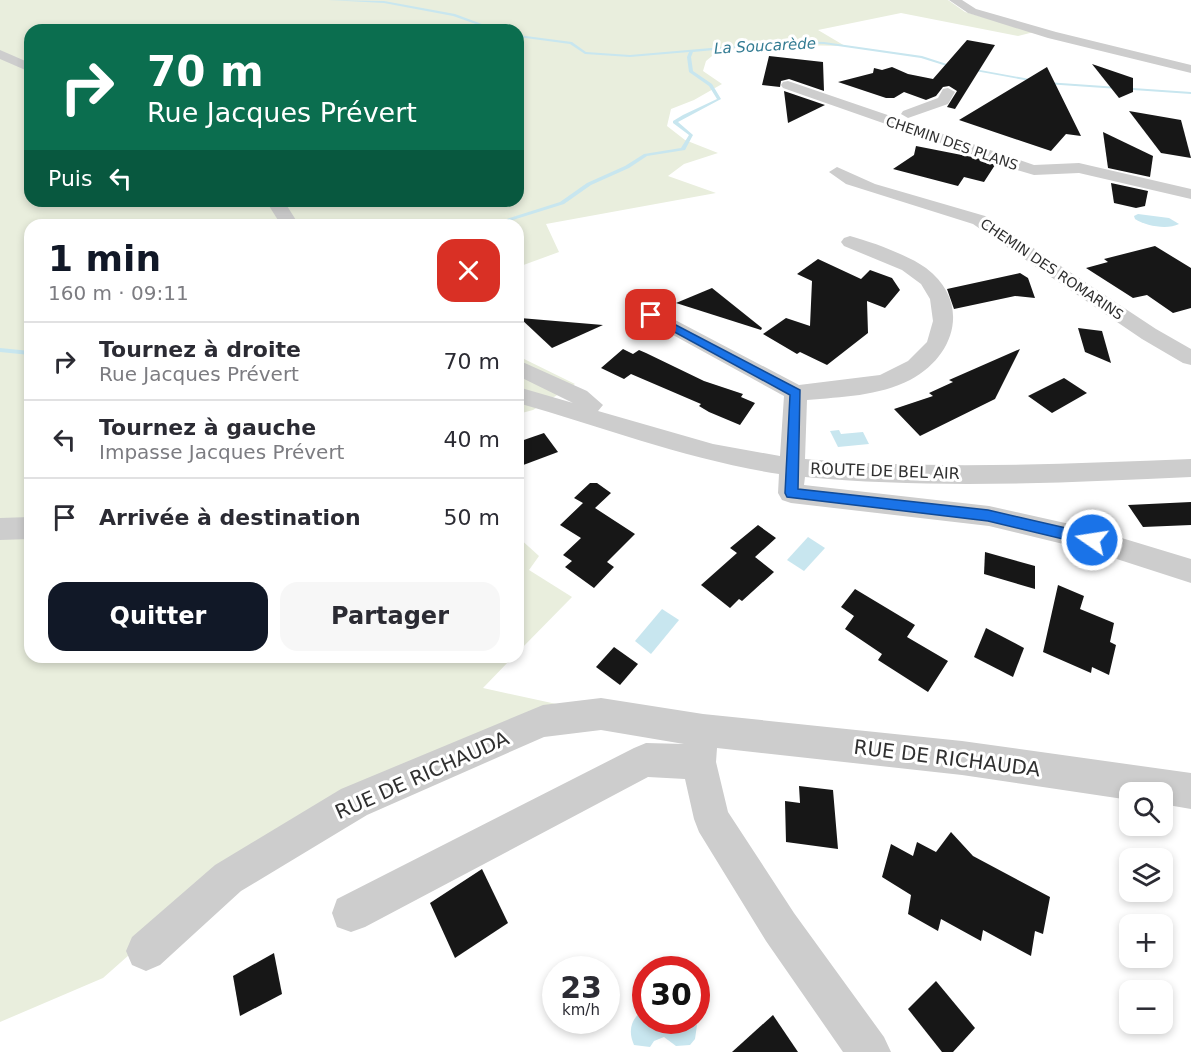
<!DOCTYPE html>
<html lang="fr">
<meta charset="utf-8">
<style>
body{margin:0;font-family:"DejaVu Sans",sans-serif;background:#f7f7f7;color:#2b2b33;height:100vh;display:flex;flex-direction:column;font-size:22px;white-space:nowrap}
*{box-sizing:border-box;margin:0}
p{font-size:20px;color:#7c7c81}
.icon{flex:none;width:33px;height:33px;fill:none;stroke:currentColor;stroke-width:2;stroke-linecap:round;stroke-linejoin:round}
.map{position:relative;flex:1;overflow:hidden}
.drawer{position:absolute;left:24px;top:219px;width:500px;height:444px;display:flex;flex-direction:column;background:#fff;border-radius:18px;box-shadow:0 3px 9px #0003}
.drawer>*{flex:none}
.hud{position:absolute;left:24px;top:24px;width:500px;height:183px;border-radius:18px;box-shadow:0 3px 9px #0003;background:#0b6e4f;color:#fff;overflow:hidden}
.tools{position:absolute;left:1119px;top:782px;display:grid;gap:12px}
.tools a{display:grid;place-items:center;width:54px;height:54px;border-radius:12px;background:#fff;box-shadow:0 3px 9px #0003;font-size:30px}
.speed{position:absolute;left:542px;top:956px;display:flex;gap:12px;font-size:30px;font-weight:700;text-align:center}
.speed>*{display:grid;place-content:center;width:78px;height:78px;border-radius:50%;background:#fff;box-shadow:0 3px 9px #0003;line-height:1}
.speed small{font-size:15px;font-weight:400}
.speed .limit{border:9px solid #d22;background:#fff;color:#111}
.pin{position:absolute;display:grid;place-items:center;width:51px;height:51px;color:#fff;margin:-26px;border-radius:12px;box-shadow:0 3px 9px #0006}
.me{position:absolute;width:66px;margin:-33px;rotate:283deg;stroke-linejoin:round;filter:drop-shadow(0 0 4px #0008)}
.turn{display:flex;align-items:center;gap:21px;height:126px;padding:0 24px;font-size:27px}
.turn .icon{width:78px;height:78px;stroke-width:2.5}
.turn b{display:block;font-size:42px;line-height:51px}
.then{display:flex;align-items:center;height:57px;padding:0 24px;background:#0003;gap:12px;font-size:22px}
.round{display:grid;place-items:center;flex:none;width:63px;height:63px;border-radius:18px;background:#f7f7f7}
.overview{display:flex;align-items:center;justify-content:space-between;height:102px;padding:0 24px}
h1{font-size:36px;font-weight:800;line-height:45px;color:#111827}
.cta{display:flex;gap:12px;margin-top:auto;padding:12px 24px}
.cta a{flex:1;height:69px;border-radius:18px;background:#111827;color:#fff;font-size:24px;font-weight:800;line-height:69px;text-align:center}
.cta a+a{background:#f7f7f7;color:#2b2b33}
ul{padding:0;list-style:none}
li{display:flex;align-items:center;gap:18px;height:78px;padding:0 24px;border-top:2px solid #e1e1e2}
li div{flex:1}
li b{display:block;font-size:22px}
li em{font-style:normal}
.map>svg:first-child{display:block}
.green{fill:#e9eedd;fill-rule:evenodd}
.water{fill:#c8e6ef}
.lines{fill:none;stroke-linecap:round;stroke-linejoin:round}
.stream{fill:#c8e6ef;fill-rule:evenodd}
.building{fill:#171717}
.minor{fill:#cdcdcd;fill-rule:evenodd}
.route{fill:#1a73e8;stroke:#114b97;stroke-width:1.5}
.labels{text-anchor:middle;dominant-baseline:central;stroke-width:6;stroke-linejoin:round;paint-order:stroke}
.far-street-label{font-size:14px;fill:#303030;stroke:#fff}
.far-water-label{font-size:15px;font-style:italic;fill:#347c93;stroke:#fff}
.street-label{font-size:16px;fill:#303030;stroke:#fff}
.near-street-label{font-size:20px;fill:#303030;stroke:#fff}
</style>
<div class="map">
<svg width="1191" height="1052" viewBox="0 0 1191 1052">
<rect width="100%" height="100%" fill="#fff"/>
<g class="green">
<path d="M 0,0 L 948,0 L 965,12 L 1034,32 L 1018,36 L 901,13 L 818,30 L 845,46 L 797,45 L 718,51 L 706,61 L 703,71 L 722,84 L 694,100 L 671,109 L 667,126 L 685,140 L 718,153 L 684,164 L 668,176 L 716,193 L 546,224 L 559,252 L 518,267 L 518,225 L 30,225 L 30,657 L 513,657 L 483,688 L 561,705 L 225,870 L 103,978 L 0,1022 ZM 30,30 L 518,30 L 518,201 L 30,201 Z"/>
<path d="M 518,356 L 575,384 L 533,410 L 518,414 Z"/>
<path d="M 518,537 L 539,556 L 529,570 L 572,597 L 518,652 Z"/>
</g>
<g class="water">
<path d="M 1138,214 L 1169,218 L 1179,224 C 1167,230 1146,226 1135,219 L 1134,216 Z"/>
<path d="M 839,430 L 841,434 L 863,432 L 869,444 L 838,447 L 830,431 Z"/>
<path d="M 808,537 L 825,548 L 804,571 L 787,560 Z"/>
<path d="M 662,609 L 679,620 L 651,654 L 635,641 Z"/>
<path d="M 645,1008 L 645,1020 L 693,1020 L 697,1025 L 695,1039 L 690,1045 L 676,1046 L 664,1037 L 654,1041 L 650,1047 L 634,1045 C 627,1029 632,1018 645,1008 Z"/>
</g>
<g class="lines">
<g class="stream">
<path d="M 328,0 L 384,1 L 455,14 L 498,30 L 493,30 L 453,16 L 384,3 Z"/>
<path d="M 518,35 L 572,42 L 586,52 L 630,55 L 746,45 L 773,46 L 793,41 L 824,42 L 922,56 L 956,67 L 953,68 L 921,58 L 824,44 L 793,43 L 773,48 L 746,47 L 693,52 L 691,57 L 693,71 L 712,84 L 721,99 L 678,122 L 693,135 L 685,150 L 647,156 L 629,168 L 591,185 L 564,204 L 497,225 L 488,225 L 560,202 L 587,183 L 625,166 L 644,154 L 681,148 L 689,135 L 673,123 L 673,121 L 683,115 L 717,99 L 709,86 L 689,72 L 687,57 L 689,52 L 630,57 L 585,54 L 570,44 L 518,37 Z"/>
<path d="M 969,68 L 1046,82 L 1191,92 L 1191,94 L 1046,84 L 970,70 Z"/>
<path d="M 0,348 L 30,351 L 30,355 L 0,352 Z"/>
</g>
</g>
<g class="building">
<path d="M 967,40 L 995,45 L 955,109 L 947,107 L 957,91 L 949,86 L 943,87 L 936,96 L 926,100 L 904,92 L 894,98 L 886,98 L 838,82 L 873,73 L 874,68 L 882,70 L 892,67 L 908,74 L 933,79 Z"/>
<path d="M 769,56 L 823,62 L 824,91 L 789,79 L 781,81 L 780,87 L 762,85 Z"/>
<path d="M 1092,64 L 1133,78 L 1133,92 L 1119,98 Z"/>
<path d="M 1047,67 L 1081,136 L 1066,134 L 1051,151 L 959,120 Z"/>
<path d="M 784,91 L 825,105 L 788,123 Z"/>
<path d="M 1129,111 L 1181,120 L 1191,158 L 1161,153 Z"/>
<path d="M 1103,132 L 1153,156 L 1150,177 L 1108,168 Z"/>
<path d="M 916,146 L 977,158 L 995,165 L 984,182 L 964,177 L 958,186 L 893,169 L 914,155 Z"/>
<path d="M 1111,183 L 1148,191 L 1145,206 L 1136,208 L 1114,203 Z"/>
<path d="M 1155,246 L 1191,268 L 1191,308 L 1173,313 L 1147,295 L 1133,298 L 1086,268 L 1108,262 L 1104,259 Z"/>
<path d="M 818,259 L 861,279 L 870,270 L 892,278 L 900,290 L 885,308 L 867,301 L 868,333 L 827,365 L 800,352 L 797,354 L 763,334 L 786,318 L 810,326 L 812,281 L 797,274 Z"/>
<path d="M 1020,273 L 1028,278 L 1035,298 L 1015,296 L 954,309 L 947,289 Z"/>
<path d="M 712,288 L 762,328 L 761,330 L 676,303 Z"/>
<path d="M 520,318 L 603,325 L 552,348 Z"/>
<path d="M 1078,328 L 1102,331 L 1111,363 L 1085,352 Z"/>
<path d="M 623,349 L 633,354 L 639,350 L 646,353 L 704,381 L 743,394 L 741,397 L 755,403 L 740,425 L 709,412 L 699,406 L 701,404 L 631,374 L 624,379 L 601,368 Z"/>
<path d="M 1020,349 L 995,399 L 920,436 L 894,409 L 933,396 L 929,393 L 953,382 L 949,380 Z"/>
<path d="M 1064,378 L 1087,393 L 1052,413 L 1028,396 Z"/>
<path d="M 544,433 L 558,452 L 518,467 L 518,442 Z"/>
<path d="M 590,483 L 597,483 L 611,493 L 595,508 L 635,534 L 607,562 L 614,567 L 594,588 L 565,567 L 572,561 L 563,555 L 581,538 L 560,525 L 583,503 L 574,498 Z"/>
<path d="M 1191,502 L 1191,525 L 1143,527 L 1128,505 Z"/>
<path d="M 758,525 L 776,538 L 755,557 L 774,572 L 742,601 L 739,599 L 730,608 L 701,585 L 737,553 L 730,548 Z"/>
<path d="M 985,552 L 1035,566 L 1035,589 L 984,574 Z"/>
<path d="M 1058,585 L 1084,596 L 1080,609 L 1114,623 L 1110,642 L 1116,645 L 1109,675 L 1092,667 L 1091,673 L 1043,652 Z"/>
<path d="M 855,589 L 915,625 L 907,637 L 948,661 L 928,692 L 878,660 L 882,654 L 845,629 L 854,616 L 841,607 Z"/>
<path d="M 986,628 L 1024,648 L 1013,677 L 974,657 Z"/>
<path d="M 614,647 L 638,664 L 620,685 L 596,667 Z"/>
<path d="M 799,786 L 833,790 L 838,849 L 786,842 L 785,801 L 800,803 Z"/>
<path d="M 951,832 L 973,856 L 1050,897 L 1043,934 L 1035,931 L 1031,956 L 983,930 L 981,941 L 941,919 L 938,931 L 908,914 L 911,895 L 882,877 L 891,844 L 913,856 L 917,842 L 936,852 Z"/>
<path d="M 482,869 L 508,923 L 455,958 L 430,903 Z"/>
<path d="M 274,953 L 282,994 L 240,1016 L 233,976 Z"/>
<path d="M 936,981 L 975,1028 L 953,1052 L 942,1052 L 908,1009 Z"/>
<path d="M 773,1015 L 798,1052 L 732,1052 Z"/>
</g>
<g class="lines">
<g class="minor">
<path d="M 949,0 L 962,0 L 976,9 L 1056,32 L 1191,65 L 1191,73 L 1048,38 L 968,13 Z"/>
<path d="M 0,50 L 30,63 L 30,72 L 0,59 Z"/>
<path d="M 788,81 L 1034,165 L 1079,163 L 1191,189 L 1191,199 L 1079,173 L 1034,175 L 1017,170 L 783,88 L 781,85 L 783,82 Z"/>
<path d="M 948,88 L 955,92 L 948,104 L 908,118 L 901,114 L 903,111 L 938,98 L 943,89 Z"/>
<path d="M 837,167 L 875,184 L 985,216 L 1156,329 L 1191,349 L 1191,365 L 1183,363 L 1142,339 L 973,224 L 846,184 L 829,172 Z"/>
<path d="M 266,201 L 284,201 L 299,225 L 281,225 Z"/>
<path d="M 850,236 C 872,242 908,255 926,268 C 971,302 956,356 910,380 C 879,396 841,397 807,400 L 805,459 C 934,470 1062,464 1191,459 L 1191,477 C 1062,483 933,489 805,477 L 804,485 L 989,506 L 1092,529 L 1191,559 L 1191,583 L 1092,551 L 989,526 L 791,503 L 782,500 L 778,493 L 779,474 C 689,460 605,428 518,403 L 518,387 L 573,403 L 518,376 L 518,360 L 587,391 L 603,405 L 598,411 L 713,444 L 780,456 L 784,396 L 644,319 L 641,315 L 644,311 L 651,309 L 658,311 L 799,385 L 880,375 L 908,361 L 927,342 L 933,321 L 930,299 L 921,284 L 902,270 L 844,246 L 841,242 L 844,238 Z"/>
<path d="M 30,517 L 30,539 L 0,540 L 0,518 Z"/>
<path d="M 601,698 L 703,714 L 962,741 L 1191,773 L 1191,809 L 1162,804 L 1162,792 L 1130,792 L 1130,800 L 962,775 L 717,748 L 716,762 L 728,812 L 794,913 L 884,1037 L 891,1052 L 843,1052 L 766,941 L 699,832 L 694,819 L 685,779 L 648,777 L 365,927 L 351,932 L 337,927 L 332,913 L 337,899 L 634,748 L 646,743 L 684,744 L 601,730 L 544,737 L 367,815 L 241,891 L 160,965 L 146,971 L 132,965 L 126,951 L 132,937 L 215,865 L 341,789 L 543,705 Z"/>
</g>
</g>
<path class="route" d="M 651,312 L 800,390 L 798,489 L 988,510 L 1092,534 L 1099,540 L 1092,546 L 988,521 L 787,497 L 785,493 L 790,395 L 647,317 L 647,313 Z"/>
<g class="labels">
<g class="far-street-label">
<text transform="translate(952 143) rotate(19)">CHEMIN DES PLANS</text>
<text transform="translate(1052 269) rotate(34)">CHEMIN DES ROMARINS</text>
</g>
<g class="far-water-label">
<text transform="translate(765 46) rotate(-3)">La Soucarède</text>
</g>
<g class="street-label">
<text transform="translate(885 471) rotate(2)">ROUTE DE BEL AIR</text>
</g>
<g class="near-street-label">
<text transform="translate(947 758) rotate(7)">RUE DE RICHAUDA</text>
<text transform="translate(422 775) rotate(-24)">RUE DE RICHAUDA</text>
</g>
</g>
</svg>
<div class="tools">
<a><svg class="icon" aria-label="search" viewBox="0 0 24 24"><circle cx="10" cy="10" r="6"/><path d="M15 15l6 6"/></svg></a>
<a><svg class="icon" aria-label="layers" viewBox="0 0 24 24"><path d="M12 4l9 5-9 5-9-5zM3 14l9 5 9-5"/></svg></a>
<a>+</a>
<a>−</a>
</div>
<div class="speed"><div>23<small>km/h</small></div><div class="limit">30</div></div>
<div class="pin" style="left:651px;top:315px;background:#d93025"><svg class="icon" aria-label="arrive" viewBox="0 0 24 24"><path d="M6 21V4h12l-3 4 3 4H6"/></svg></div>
<svg class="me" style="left:1092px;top:540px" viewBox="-20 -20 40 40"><circle r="17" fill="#1a73e8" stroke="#fff" stroke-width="3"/><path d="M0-11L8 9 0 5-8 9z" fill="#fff"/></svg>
<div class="hud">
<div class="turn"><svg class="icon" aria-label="right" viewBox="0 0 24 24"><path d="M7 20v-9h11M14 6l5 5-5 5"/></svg><div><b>70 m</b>Rue Jacques Prévert</div></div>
<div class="then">Puis<svg class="icon" aria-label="left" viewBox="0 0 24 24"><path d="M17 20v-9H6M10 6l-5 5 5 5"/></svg></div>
</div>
<section class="drawer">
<div class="overview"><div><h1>1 min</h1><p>160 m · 09:11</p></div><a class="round" style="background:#d93025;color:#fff"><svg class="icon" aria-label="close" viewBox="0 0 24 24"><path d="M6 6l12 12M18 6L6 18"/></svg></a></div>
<ul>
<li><svg class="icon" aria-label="right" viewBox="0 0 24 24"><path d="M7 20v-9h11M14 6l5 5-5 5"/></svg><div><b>Tournez à droite</b><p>Rue Jacques Prévert</p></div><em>70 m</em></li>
<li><svg class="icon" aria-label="left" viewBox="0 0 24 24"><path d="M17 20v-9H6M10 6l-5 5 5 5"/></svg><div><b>Tournez à gauche</b><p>Impasse Jacques Prévert</p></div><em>40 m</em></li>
<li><svg class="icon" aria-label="arrive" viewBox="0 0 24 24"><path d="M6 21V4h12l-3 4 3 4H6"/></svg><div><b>Arrivée à destination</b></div><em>50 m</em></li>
</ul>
<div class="cta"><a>Quitter</a><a>Partager</a></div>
</section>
</div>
